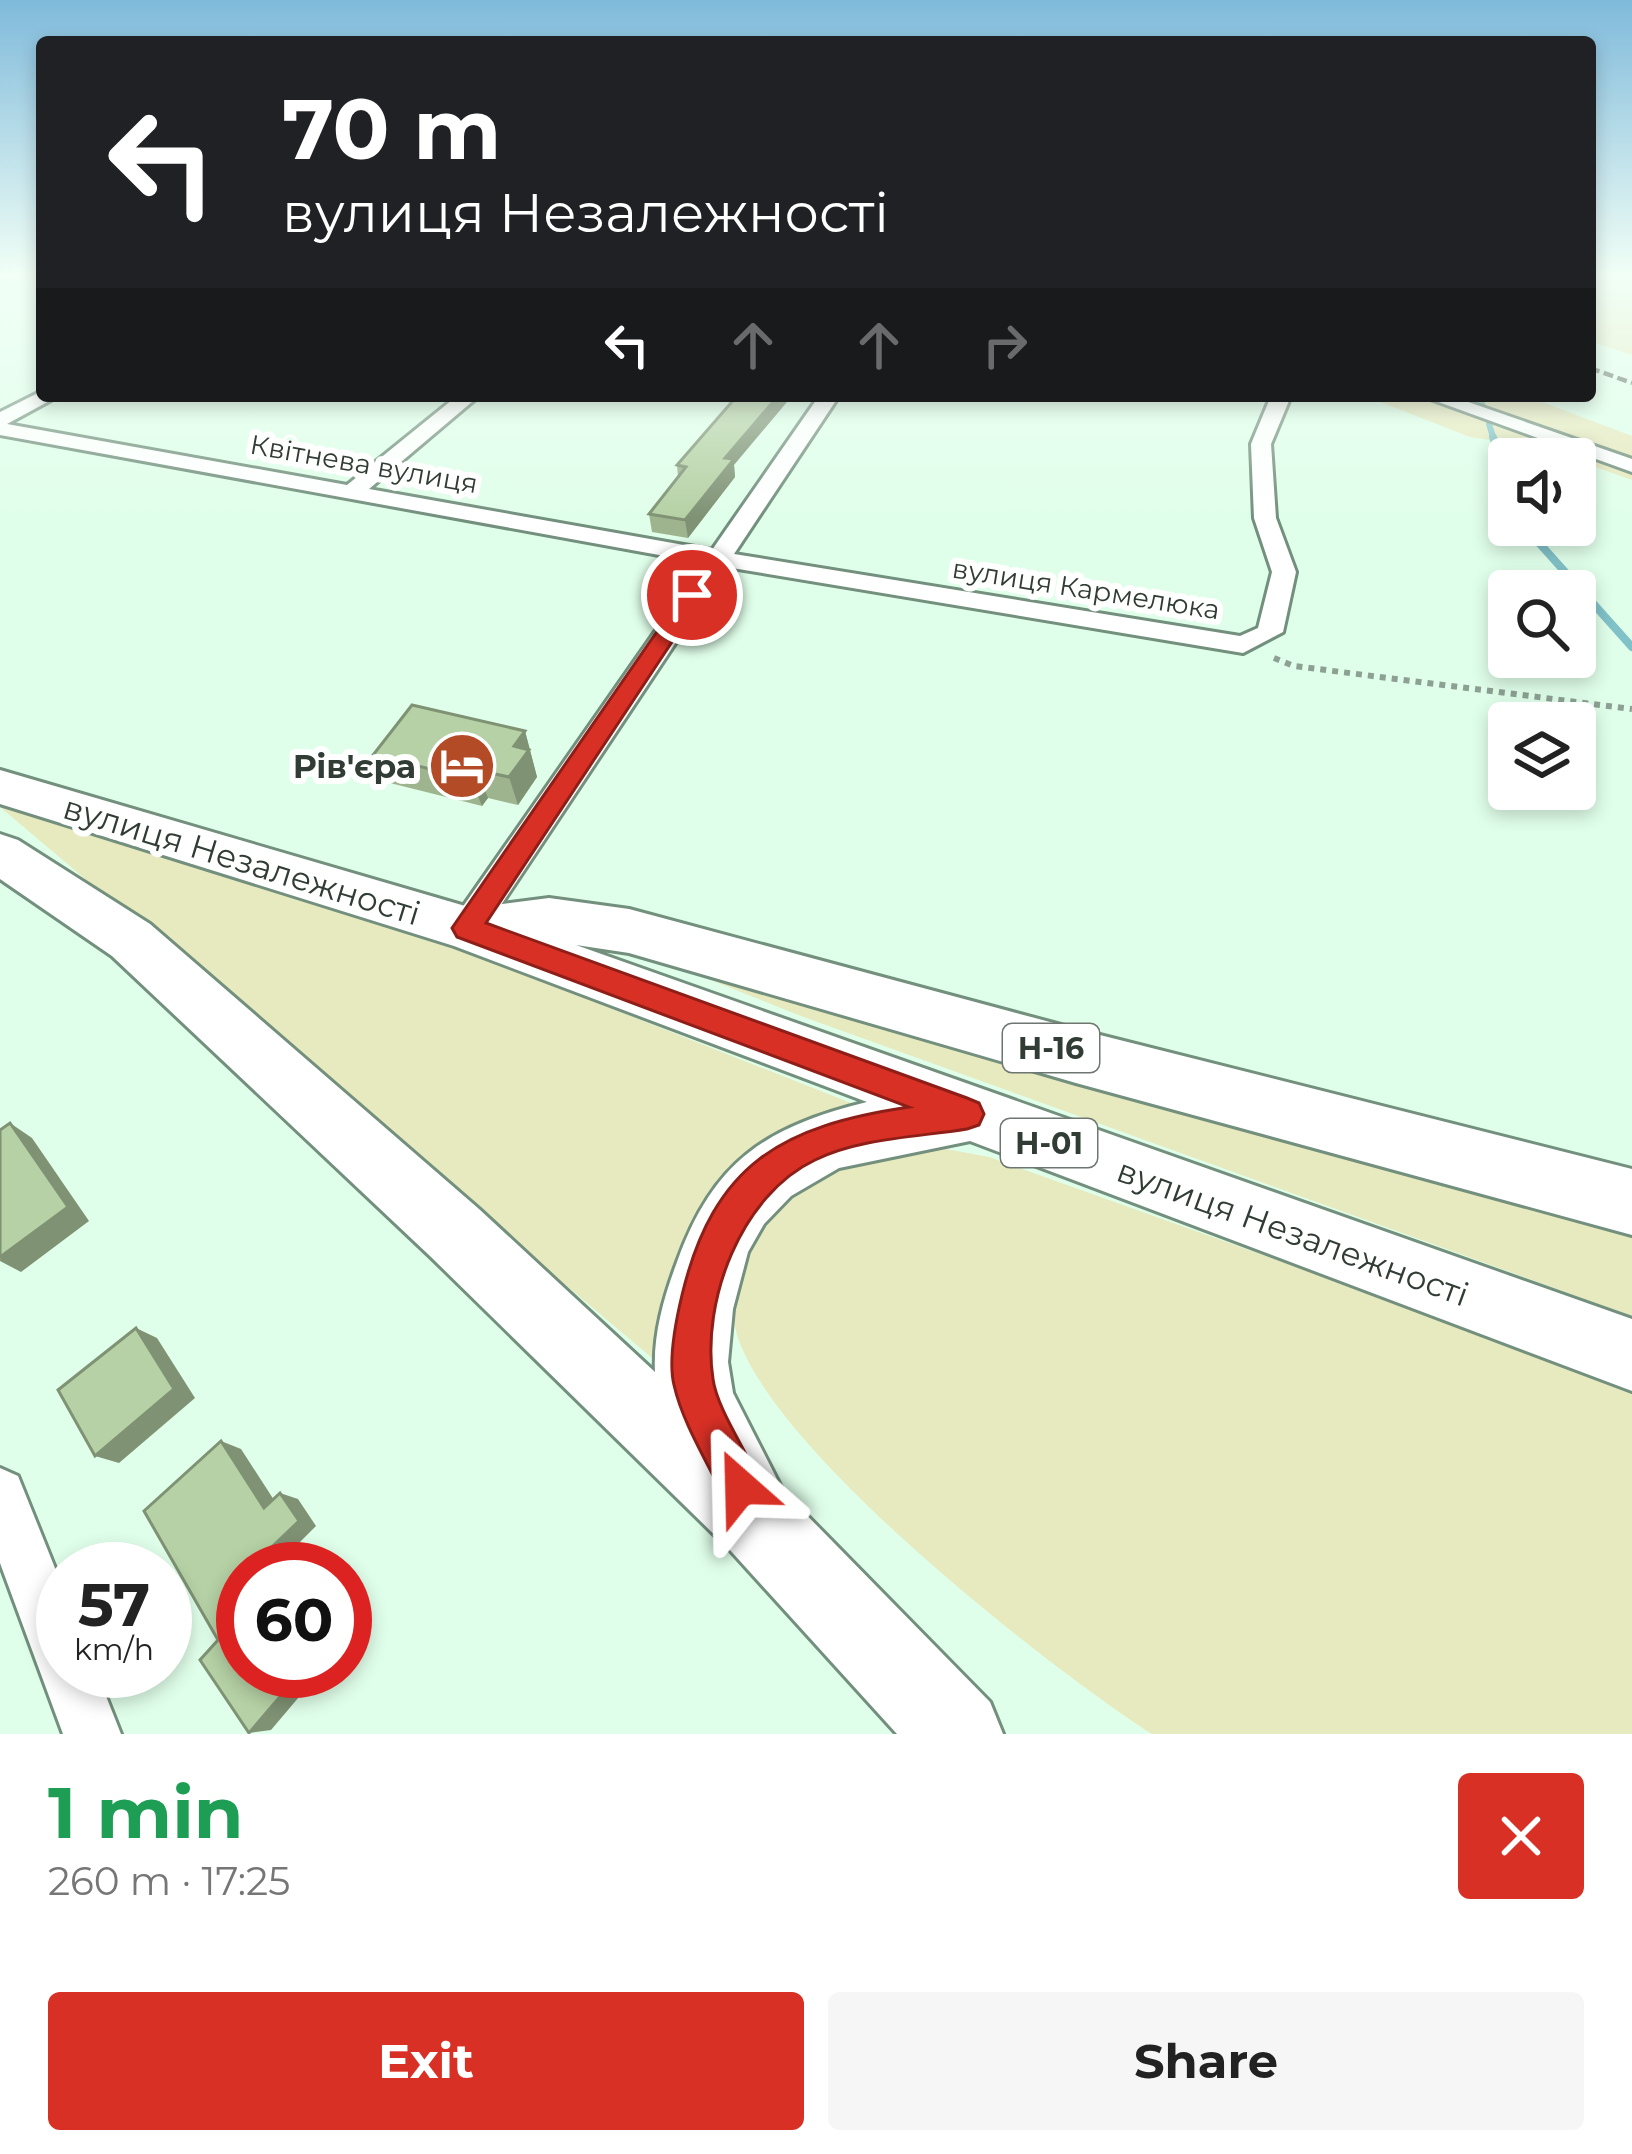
<!DOCTYPE html>
<meta charset="utf-8">
<style>
body{margin:0;font-family:Montserrat,sans-serif;background:#f6f6f6;color:#222;height:100vh;display:flex;flex-direction:column;font-size:45px;white-space:nowrap}
*{box-sizing:border-box;margin:0}
p{font-size:39px;color:#767676}
.icon{flex:none;width:66px;height:66px;fill:none;stroke:currentColor;stroke-width:2;stroke-linecap:round;stroke-linejoin:round}
.map{position:relative;height:1734px;overflow:hidden}
.sheet{display:flex;flex-direction:column;background:#fff;flex:1}
.sheet>*{flex:none}
.hud{position:absolute;left:36px;top:36px;width:1560px;height:366px;border-radius:12px;box-shadow:0 6px 18px #0003;background:#202124;color:#fff;overflow:hidden}
.fabs{position:absolute;left:1488px;top:438px;display:grid;gap:24px}
.fabs a{display:grid;place-items:center;width:108px;height:108px;border-radius:12px;background:#fff;box-shadow:0 6px 18px #0003;font-size:60px}
.speed{position:absolute;left:36px;top:1542px;display:flex;gap:24px;font-size:60px;font-weight:700;text-align:center}
.speed>*{display:grid;place-content:center;width:156px;height:156px;border-radius:50%;background:#fff;box-shadow:0 6px 18px #0003;line-height:1}
.speed small{font-size:30px;font-weight:400}
.speed .limit{border:18px solid #d22;background:#fff;color:#111}
.pin{position:absolute;display:grid;place-items:center;width:102px;height:102px;color:#fff;margin:-51px;border:6px solid #fff;border-radius:50%;box-shadow:0 3px 12px #0007}
.me{position:absolute;width:132px;margin:-66px;rotate:335deg;stroke-linejoin:round;filter:drop-shadow(0 0 9px #0008)}
.turn{display:flex;align-items:center;gap:42px;height:252px;padding:0 48px;font-size:54px}
.turn .icon{width:156px;height:156px;stroke-width:2.5}
.turn b{display:block;font-size:84px;line-height:102px}
.lanes{display:flex;align-items:center;height:114px;padding:0 48px;background:#0003;justify-content:center;gap:60px;direction:ltr}
.lanes .off{opacity:.35}
.round{display:grid;place-items:center;flex:none;width:126px;height:126px;border-radius:12px;background:#f6f6f6}
.headline{display:flex;align-items:center;justify-content:space-between;height:204px;padding:0 48px}
h1{font-size:72px;font-weight:700;line-height:90px;color:#1e9e55}
.cta{display:flex;gap:24px;margin-top:auto;padding:24px 48px}
.cta a{flex:1;height:138px;border-radius:12px;background:#d93025;color:#fff;font-size:48px;font-weight:700;line-height:138px;text-align:center}
.cta a+a{background:#f6f6f6;color:#222}
.map>svg:first-child{display:block}
.green{fill:#e7e9be}
.lines{fill:none;stroke-linecap:round;stroke-linejoin:round}
.stream-far1{stroke:#81c2c8;stroke-width:6}
.stream{stroke:#81c2c8;stroke-width:8}
.street-casing{stroke:#738f7d;stroke-width:6}
.primary-casing{stroke:#738f7d;stroke-width:6}
.path{stroke:#8ca193;stroke-width:6;stroke-dasharray:6 6;stroke-linecap:butt}
.street{fill:#fff;fill-rule:evenodd}
.primary{fill:#fff;fill-rule:evenodd}
.rail{stroke:#536258;stroke-width:4.5;stroke-dasharray:10 4.5;stroke-linecap:butt}
.wall{fill:#9db48e}
.shaded-wall{fill:#7f9274}
.building{fill:#b6d1a5;stroke:#7f9274;stroke-width:3}
.route{fill:#d93025;stroke:#8d1f18;stroke-width:3}
.labels{text-anchor:middle;dominant-baseline:central;stroke-width:12;stroke-linejoin:round;paint-order:stroke}
.far-street-label{font-size:27px;fill:#303c34;stroke:#fff}
.shield{fill:#fff;stroke:#6e7671;stroke-width:3}
.shield-label{font-size:30px;font-weight:bold;fill:#303c34}
.poi-label{font-size:33px;font-weight:bold;fill:#303c34;stroke:#fff;text-anchor:end}
.street-label{font-size:33px;fill:#303c34;stroke:#fff}
</style>
<div class="map">
<svg width="1632" height="1734" viewBox="0 0 1632 1734">
<rect width="100%" height="100%" fill="#e0ffea"/>
<g class="green">
<path d="M 1590,276 L 1632,276 L 1632,355 L 1590,341 Z"/>
<path d="M 1365,396 L 1526,396 L 1632,436 L 1632,480 L 1542,448 L 1470,437 Z"/>
<path d="M 0,799 L 438,940 L 884,1116 L 813,1120 L 671,1374 L 0,807 Z"/>
<path d="M 588,931 L 1632,1229 L 1632,1316 L 801,1016 Z"/>
<path d="M 909,1142 L 989,1157 L 1632,1387 L 1632,1734 L 1152,1734 C 1045,1665 778,1455 738,1338 C 731,1317 733,1288 731,1265 L 801,1177 Z"/>
</g>
<g class="lines">
<g class="stream-far1">
<path d="M 1479,396 L 1483,406"/>
<path d="M 1489,424 L 1494,440"/>
</g>
<g class="stream">
<path d="M 1493,437 L 1509,485"/>
<path d="M 1523,525 L 1632,647"/>
</g>
<g class="street-casing">
<g id="street">
<path d="M 42,391 L 42,396 L 54,396 L 51,400 L 7,424 L 347,485 L 457,396 L 479,396 L 369,489 L 712,550 L 819,396 L 839,396 L 734,554 L 1240,636 L 1258,628 L 1272,572 L 1254,518 L 1251,444 L 1271,396 L 1291,396 L 1271,444 L 1276,518 L 1296,572 L 1283,632 L 1243,653 L 726,567 L 479,938 L 467,942 L 455,938 L 450,928 L 455,918 L 703,563 L 0,435 L 0,412 Z"/>
<path d="M 1422,396 L 1451,396 L 1632,459 L 1632,472 Z"/>
<path d="M 0,1468 L 18,1476 L 63,1588 L 63,1671 L 96,1671 L 121,1734 L 63,1734 L 0,1563 Z"/>
</g>
</g>
<g class="primary-casing">
<path id="primary" d="M 0,770 L 472,908 L 549,898 L 629,909 L 1076,1029 L 1632,1169 L 1632,1235 L 1076,1083 L 629,953 L 576,945 L 1632,1319 L 1632,1391 L 970,1141 L 839,1168 L 791,1196 L 764,1224 L 748,1252 L 733,1309 L 728,1362 L 733,1393 L 783,1491 L 990,1702 L 1003,1734 L 897,1734 L 730,1550 L 431,1257 L 112,956 L 0,879 L 0,834 L 18,840 L 150,924 L 479,1209 L 655,1372 C 653,1334 664,1297 677,1262 C 713,1162 765,1127 867,1102 L 454,946 L 0,804 Z"/>
</g>
<path class="path" d="M 1274,658 L 1294,666 L 1632,709"/>
<use href="#street" class="street"/>
<use href="#primary" class="primary"/>
<path class="rail" d="M 1590,368 L 1632,383"/>
</g>
<g class="wall">
<path d="M 677,465 L 734,465 L 735,477 L 688,538 L 652,532 L 649,514 L 678,477 Z"/>
<path d="M 525,731 L 537,777 L 518,805 L 488,798 L 482,806 L 386,782 L 373,755 Z"/>
</g>
<g class="shaded-wall">
<path d="M 778,396 L 792,396 L 734,465 L 735,477 L 688,538 L 685,520 L 725,458 Z"/>
<path d="M 525,731 L 537,777 L 518,805 L 509,777 L 514,746 Z"/>
<path d="M 477,770 L 488,798 L 482,806 L 471,779 Z"/>
<path d="M 10,1123 L 32,1138 L 89,1221 L 21,1272 L 0,1261 Z"/>
<path d="M 136,1328 L 157,1338 L 195,1398 L 119,1463 L 95,1456 Z"/>
<path d="M 221,1441 L 241,1449 L 283,1514 L 264,1508 Z"/>
<path d="M 280,1493 L 298,1499 L 316,1526 L 273,1569 L 249,1569 Z"/>
<path d="M 302,1671 L 321,1671 L 271,1730 L 249,1733 Z"/>
</g>
<g class="building">
<path d="M 737,396 L 778,396 L 725,458 L 734,459 L 685,520 L 649,514 L 686,467 L 677,465 Z"/>
<path d="M 412,705 L 525,731 L 514,746 L 529,750 L 509,777 L 477,770 L 471,779 L 373,755 Z"/>
<path d="M 10,1123 L 68,1207 L 0,1257 L 0,1130 Z"/>
<path d="M 136,1328 L 174,1389 L 95,1456 L 58,1390 Z"/>
<path d="M 221,1441 L 264,1508 L 280,1493 L 299,1521 L 249,1569 L 243,1569 L 243,1671 L 302,1671 L 249,1733 L 200,1660 L 218,1640 L 144,1511 Z"/>
</g>
<linearGradient id="sky" x2="0" y2="1"><stop stop-color="#7fbadb"/><stop offset="0.53" stop-color="#f1fff6"/><stop offset="1" stop-color="#f1fff6" stop-opacity="0"/></linearGradient>
<rect width="1632" height="518" fill="url(#sky)"/>
<path class="route" d="M 692,589 L 703,595 L 486,923 L 967,1098 L 979,1103 L 984,1114 L 979,1125 L 967,1129 C 918,1137 860,1138 815,1160 C 741,1195 701,1301 713,1379 C 717,1410 750,1456 762,1487 L 756,1502 L 741,1508 L 726,1502 C 710,1466 683,1425 674,1385 C 668,1360 676,1320 682,1295 C 714,1163 782,1126 909,1107 L 457,937 L 452,928 L 685,591 Z"/>
<defs>
<g id="hotel-disc" transform="scale(3.45)"><circle r="9.5" fill="#b34b27" stroke="#fff"/><path d="M-6-4.5h1.5V1H6V5H4.5V3h-9V5H-6ZM-4 0a1.8 1.8 0 1 1 3.6 0ZM.5 0V-2.5h3Q6-2.5 6 0Z" fill="#fff"/></g>
</defs>
<g fill-rule="evenodd">
<use href="#hotel-disc" x="462" y="766"/>
</g>
<g class="labels">
<g class="far-street-label">
<text transform="translate(364 464) rotate(10)">Квітнева вулиця</text>
<text transform="translate(1086 589) rotate(9)">вулиця Кармелюка</text>
</g>
<g class="shield">
<rect x="1003" y="1024" width="96" height="48" rx="9"/>
<rect x="1001" y="1119" width="96" height="48" rx="9"/>
</g>
<g class="shield-label">
<text x="1051" y="1048">Н-16</text>
<text x="1049" y="1143">Н-01</text>
</g>
<g class="poi-label">
<text x="416" y="766">Рів'єра</text>
</g>
<g class="street-label">
<text transform="translate(242 860) rotate(17)">вулиця Незалежності</text>
<text transform="translate(1293 1232) rotate(20)">вулиця Незалежності</text>
</g>
</g>
</svg>
<div class="fabs">
<a><svg class="icon" aria-label="sound" viewBox="0 0 24 24"><path d="M4 9h4l5-4v14l-5-4H4zM17 9q2 3 0 6"/></svg></a>
<a><svg class="icon" aria-label="search" viewBox="0 0 24 24"><circle cx="10" cy="10" r="6"/><path d="M15 15l6 6"/></svg></a>
<a><svg class="icon" aria-label="layers" viewBox="0 0 24 24"><path d="M12 4l9 5-9 5-9-5zM3 14l9 5 9-5"/></svg></a>
</div>
<div class="speed"><div>57<small>km/h</small></div><div class="limit">60</div></div>
<div class="pin" style="left:692px;top:595px;background:#d93025"><svg class="icon" aria-label="arrive" viewBox="0 0 24 24"><path d="M6 21V4h12l-3 4 3 4H6"/></svg></div>
<svg class="me" style="left:741px;top:1487px" viewBox="-20 -20 40 40"><path d="M0-17L14 15 0 8-14 15z" fill="#d93025" stroke="#fff" stroke-width="4"/></svg>
<div class="hud">
<div class="turn"><svg class="icon" aria-label="left" viewBox="0 0 24 24"><path d="M17 20v-9H6M10 6l-5 5 5 5"/></svg><div><b>70 m</b>вулиця Незалежності</div></div>
<div class="lanes"><svg class="icon" aria-label="left" viewBox="0 0 24 24"><path d="M17 20v-9H6M10 6l-5 5 5 5"/></svg><svg class="icon off" aria-label="ahead" viewBox="0 0 24 24"><path d="M12 20V5M6 11l6-6 6 6"/></svg><svg class="icon off" aria-label="ahead" viewBox="0 0 24 24"><path d="M12 20V5M6 11l6-6 6 6"/></svg><svg class="icon off" aria-label="right" viewBox="0 0 24 24"><path d="M7 20v-9h11M14 6l5 5-5 5"/></svg></div>
</div>
</div>
<section class="sheet">
<div class="headline"><div><h1>1 min</h1><p>260 m · 17:25</p></div><a class="round" style="background:#d93025;color:#fff"><svg class="icon" aria-label="close" viewBox="0 0 24 24"><path d="M6 6l12 12M18 6L6 18"/></svg></a></div>
<div class="cta"><a>Exit</a><a>Share</a></div>
</section>
